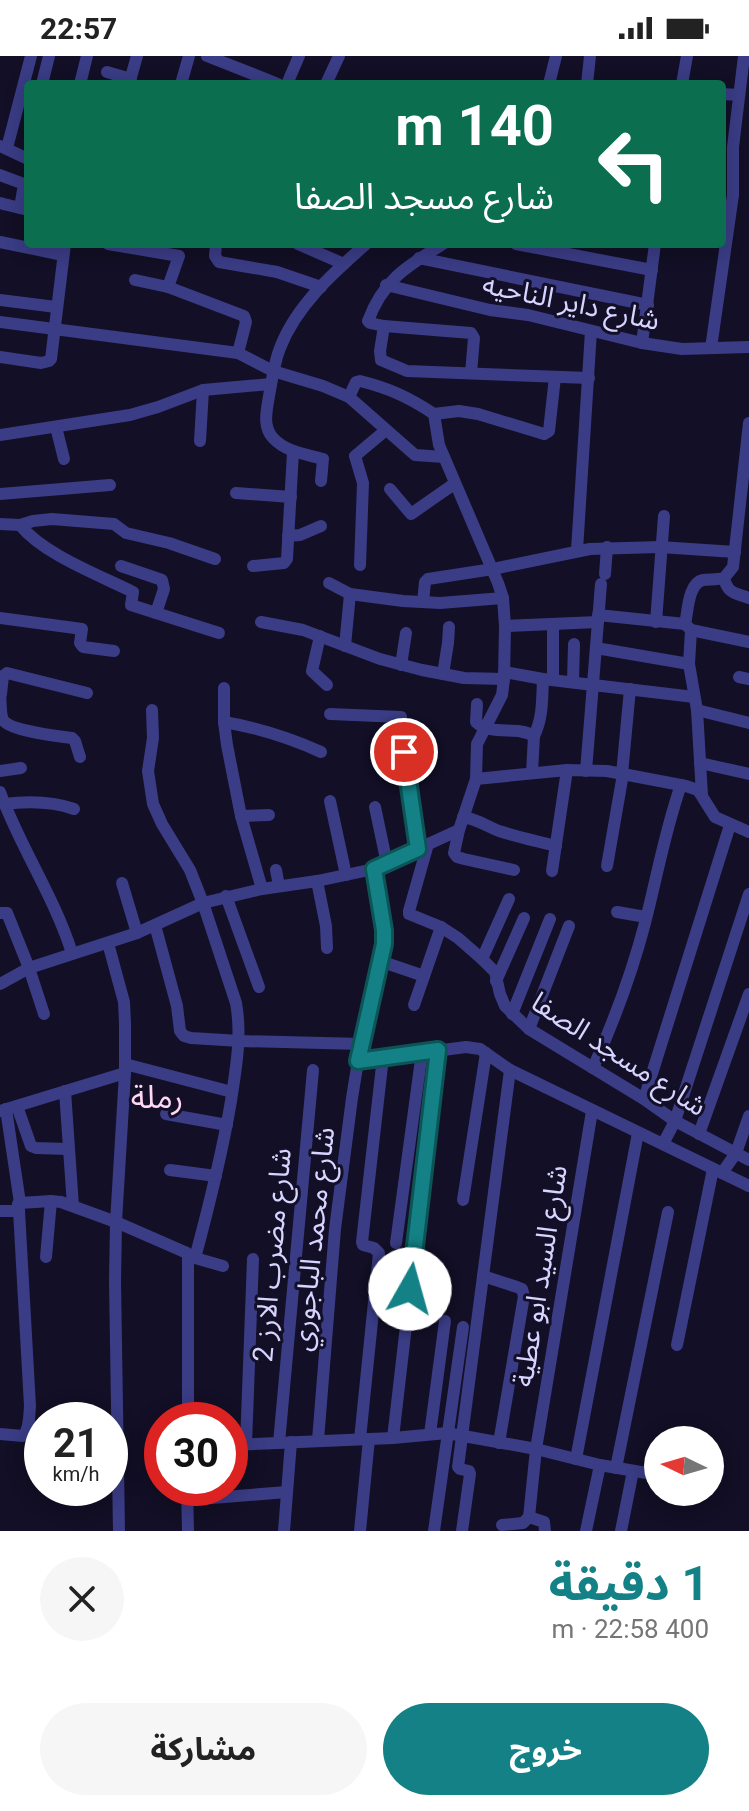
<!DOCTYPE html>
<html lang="ar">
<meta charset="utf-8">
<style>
body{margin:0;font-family:Roboto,"Noto Sans Arabic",sans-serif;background:#f6f6f6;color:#222;direction:rtl;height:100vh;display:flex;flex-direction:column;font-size:30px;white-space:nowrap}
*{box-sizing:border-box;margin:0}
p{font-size:26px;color:#767676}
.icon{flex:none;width:44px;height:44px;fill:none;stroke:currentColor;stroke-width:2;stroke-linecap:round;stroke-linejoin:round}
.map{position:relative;height:1475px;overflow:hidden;direction:ltr}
.side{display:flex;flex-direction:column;background:#fff;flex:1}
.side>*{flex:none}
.hud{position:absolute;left:24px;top:24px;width:702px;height:168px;border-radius:8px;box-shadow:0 4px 20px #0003;direction:rtl;background:#0b6e4f;color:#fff;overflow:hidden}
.needle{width:52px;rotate:275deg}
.controls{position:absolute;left:644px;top:1370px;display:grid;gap:16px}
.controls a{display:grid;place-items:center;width:80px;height:80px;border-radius:50%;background:#fff;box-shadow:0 4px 20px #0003;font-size:40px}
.speed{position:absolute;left:24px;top:1346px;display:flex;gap:16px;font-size:40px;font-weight:700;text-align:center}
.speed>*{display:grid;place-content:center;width:104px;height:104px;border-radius:50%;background:#fff;box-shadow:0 4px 20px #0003;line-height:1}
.speed small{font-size:20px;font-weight:400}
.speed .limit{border:12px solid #d22;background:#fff;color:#111}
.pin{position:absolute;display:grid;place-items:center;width:68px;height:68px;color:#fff;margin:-34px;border:4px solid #fff;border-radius:50%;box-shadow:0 2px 8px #0007}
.me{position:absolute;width:88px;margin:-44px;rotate:7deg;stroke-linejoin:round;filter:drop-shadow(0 0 6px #0008)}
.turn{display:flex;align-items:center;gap:28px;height:168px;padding:0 40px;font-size:36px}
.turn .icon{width:104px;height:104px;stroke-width:2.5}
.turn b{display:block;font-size:56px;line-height:68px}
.round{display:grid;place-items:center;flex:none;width:84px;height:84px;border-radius:42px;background:#f6f6f6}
.summary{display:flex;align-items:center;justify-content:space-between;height:136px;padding:0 40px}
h1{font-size:48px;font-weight:700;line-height:60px;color:#138185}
.cta{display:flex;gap:16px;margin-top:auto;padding:16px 40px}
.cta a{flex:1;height:92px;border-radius:48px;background:#138185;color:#fff;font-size:32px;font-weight:700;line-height:92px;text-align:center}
.cta a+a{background:#f6f6f6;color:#222}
.status{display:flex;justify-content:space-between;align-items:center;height:56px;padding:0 40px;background:#fff;direction:ltr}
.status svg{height:22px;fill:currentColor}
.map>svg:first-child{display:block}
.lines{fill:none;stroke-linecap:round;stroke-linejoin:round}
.minor{stroke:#3a3c85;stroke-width:12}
.route-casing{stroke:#0c5456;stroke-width:20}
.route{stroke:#138185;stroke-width:14}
.labels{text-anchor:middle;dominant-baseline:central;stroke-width:6;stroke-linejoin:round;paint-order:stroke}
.street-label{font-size:28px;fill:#d7d4ff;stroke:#120f26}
.quarter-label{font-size:32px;fill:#ffd6f3;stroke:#120f26}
</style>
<div class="status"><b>22:57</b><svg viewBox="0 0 49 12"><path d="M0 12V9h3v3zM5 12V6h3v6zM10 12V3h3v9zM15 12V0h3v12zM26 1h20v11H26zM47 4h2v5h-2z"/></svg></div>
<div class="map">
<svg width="749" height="1475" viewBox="0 0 749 1475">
<rect width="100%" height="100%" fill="#120f26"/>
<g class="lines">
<g class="minor">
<path d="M 207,0 L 278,28"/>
<path d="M 107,16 L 131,23"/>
<path d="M 42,28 L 49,0"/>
<path d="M 80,28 L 87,0"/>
<path d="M 129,28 L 137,0"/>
<path d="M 181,28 L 189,0"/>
<path d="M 287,28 L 299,0"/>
<path d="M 326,28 L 339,0"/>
<path d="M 549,28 L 556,0"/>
<path d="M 587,28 L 590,0"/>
<path d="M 682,28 L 687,0"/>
<path d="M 722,38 L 739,39"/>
<path d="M 0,90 L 28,103"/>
<path d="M 7,92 L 31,0"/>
<path d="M 0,119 L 24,128 L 20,152"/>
<path d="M 0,147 L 28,154"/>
<path d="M 0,186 L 63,199"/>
<path d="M 108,188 L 179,200 L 168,231"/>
<path d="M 216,188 L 215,200 L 219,206 L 277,216 L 321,231"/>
<path d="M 298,188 L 344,208"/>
<path d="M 443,188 C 407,210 383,224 368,265 L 370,267 L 384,270 L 471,277 L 474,282 L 471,317"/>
<path d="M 516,188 L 652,214"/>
<path d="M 419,202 L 648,249"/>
<path d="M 135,224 L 168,231 L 244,260 L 246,266 L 238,297"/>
<path d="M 386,229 L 490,254 L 528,259 L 642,287 L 682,293 L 749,291"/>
<path d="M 0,244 L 56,251"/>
<path d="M 0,266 L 238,297 L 273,315 L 323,330 L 349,341 L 415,399 L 444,401"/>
<path d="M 384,270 L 380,295 L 381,304 L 407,315 L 589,322"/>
<path d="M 642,287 L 655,188"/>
<path d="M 711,292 L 733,139 L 733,91 L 744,0"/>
<path d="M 0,301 L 41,307 L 49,305 L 51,303 L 65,188"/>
<path d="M 349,341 L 356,326 L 360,325 C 389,332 410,342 434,358"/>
<path d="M 434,358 L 439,389 L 498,527 L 503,542 L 505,570 L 504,623 L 502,639 L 477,688 L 476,723 L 459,774 L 454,797 L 457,801 L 464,803 L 514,814"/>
<path d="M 434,358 L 459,355 L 478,358 L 544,378 L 549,375 L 555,321"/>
<path d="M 56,371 L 64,403"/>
<path d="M 0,379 L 130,359 L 158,351 L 203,334 L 271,328"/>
<path d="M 200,385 L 203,334"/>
<path d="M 321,425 L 323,403 C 305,398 286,396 273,382 C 262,370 267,354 269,340 C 272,324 274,307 280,292 C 296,250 333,217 366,188"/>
<path d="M 390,433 L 411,458 L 454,428"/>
<path d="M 236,437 L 291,441"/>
<path d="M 0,438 L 110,429"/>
<path d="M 0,468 L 20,469 L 33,465 L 52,463 L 114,468 L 126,477 L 169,487 L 215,503"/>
<path d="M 20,469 C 43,498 99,519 133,536 L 131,549 L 219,577"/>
<path d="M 288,480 L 300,479 L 321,470"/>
<path d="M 577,494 L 591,275"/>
<path d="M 360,509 L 363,427 L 355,400 L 386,374"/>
<path d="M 121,510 L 162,524 L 164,533 L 156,557"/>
<path d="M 253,510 L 284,507 L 287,503 L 293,396"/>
<path d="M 605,518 L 607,491"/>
<path d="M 724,522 C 728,538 735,537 749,542"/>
<path d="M 329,527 L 350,538 L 403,545 L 440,547 L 503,542"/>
<path d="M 423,546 L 425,526 L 428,523 L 493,513 L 590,493 L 660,491 L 735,496"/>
<path d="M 598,559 L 685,568"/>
<path d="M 0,562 L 82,573 L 80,587 L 83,591 L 114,595"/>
<path d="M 261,566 L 303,574 L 380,603 L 422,614 L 464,622 L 504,623"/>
<path d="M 656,566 L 664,460"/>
<path d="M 505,570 L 598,566"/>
<path d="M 691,574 L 749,586"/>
<path d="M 320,580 L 312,615 L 327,629"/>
<path d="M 345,590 L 350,538"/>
<path d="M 596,592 L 689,608"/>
<path d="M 401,609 L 406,577"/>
<path d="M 504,616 L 543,623 L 694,641"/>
<path d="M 443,618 L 448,587 L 449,571"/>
<path d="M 739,621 L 749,623"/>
<path d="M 553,623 L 553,568"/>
<path d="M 573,626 L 574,588"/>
<path d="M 224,632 L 224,666 L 227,689 L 241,760 L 262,833"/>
<path d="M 0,638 C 1,644 0,658 3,664 C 10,675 58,680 72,682 L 75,685 L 80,701"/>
<path d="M 1,638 L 3,620 L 7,617 L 87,637"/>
<path d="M 477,648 L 476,666 C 492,681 516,669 534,680 L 532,717"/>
<path d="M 152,654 L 153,682 L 148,715 L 153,748 L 162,768 L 190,814 L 203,847 L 236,947 C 242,980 236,1012 231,1045 C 222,1098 209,1150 195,1202"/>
<path d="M 697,654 L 749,667"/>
<path d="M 330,658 L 401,661 L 404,696 L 418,793"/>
<path d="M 224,666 C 259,672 288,681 321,696"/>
<path d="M 534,680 C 543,662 542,643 543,623"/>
<path d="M 700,707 L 749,718"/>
<path d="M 0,715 L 21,712"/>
<path d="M 586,715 L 601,528"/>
<path d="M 622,718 L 630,633"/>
<path d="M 476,723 L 567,714 L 607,715 L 686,730 L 698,734 L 715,761 L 749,776"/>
<path d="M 0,736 C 20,791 54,840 72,897"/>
<path d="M 702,739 L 697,654 L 689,608 L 691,574 L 685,568 C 688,556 688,527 703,524 C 710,523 717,524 724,522 L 733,511 L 749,367"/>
<path d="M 330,745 L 346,819"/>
<path d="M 4,748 C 28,745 51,745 74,753"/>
<path d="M 375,751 L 387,808"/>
<path d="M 241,760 L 269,759"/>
<path d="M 463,761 C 477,763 486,770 499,775 C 517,781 537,785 556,790"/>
<path d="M 428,788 L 409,855 L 409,858 L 441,871 L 458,882 L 482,903 L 495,916 L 500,938 L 505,950 L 529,973 L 644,1043 L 675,1065 L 749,1104"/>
<path d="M 607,810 L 623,718"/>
<path d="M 276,814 L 279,830"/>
<path d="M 552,815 L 567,714"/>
<path d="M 317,825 L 326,870 L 327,892"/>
<path d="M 122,827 L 137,877"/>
<path d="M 226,840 L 259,931"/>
<path d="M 617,856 L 646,861"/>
<path d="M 0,857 L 7,857 L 29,912 L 44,958"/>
<path d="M 155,869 L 177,950 L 180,975 L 184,980 L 191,982 L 240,985 L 362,988"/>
<path d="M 108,887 L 124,946 L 125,967 L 125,1017 L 116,1166 L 115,1225 L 119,1475"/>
<path d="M 482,903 L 509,843"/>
<path d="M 380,905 L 424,920"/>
<path d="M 496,925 L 524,862"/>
<path d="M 0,928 L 29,912 L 137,877 L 203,847 L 262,833 L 317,825 L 374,813 L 459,774"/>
<path d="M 414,949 L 441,871"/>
<path d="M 512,958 L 550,863"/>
<path d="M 529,973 L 569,870"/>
<path d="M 358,1005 L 466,991 L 480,993 L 510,1014 L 749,1130"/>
<path d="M 125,1008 L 232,1036"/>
<path d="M 593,1012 C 614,965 632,917 645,867 C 657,821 665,774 681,729"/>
<path d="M 65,1035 L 73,1150"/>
<path d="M 644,1043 L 730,769"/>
<path d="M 17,1050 L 31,1090 L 36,1092 L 68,1093"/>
<path d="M 6,1053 L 20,1147"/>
<path d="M 0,1055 L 125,1017"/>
<path d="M 166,1058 L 227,1069"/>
<path d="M 699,1078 L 749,938"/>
<path d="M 663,1088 L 675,1065 L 749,838"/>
<path d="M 170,1114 L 216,1120"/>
<path d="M 722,1117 L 736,1097 L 749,1060"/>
<path d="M 463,1144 L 486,997"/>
<path d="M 0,1155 L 19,1155 L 18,1148 L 20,1147 L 51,1145 L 61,1146 L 116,1166 L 187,1197 L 188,1200 L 188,1364"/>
<path d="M 396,1187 L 422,996"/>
<path d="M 188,1200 L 223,1210"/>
<path d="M 46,1201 L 51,1145"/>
<path d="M 483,1220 L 517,1231 L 522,1233 L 524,1240 L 499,1387"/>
<path d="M 677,1289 L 713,1113"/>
<path d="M 0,1378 L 23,1380 C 30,1373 29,1360 30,1350 L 19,1155"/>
<path d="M 430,1378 L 445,1265"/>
<path d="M 393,1382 L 438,994"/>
<path d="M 360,1383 L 379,1197 L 374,1192 L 363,1189 L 362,1186 L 383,1001"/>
<path d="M 318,1384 L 335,1173 L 352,1042 L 358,1005 L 384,888 L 384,874 L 374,813"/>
<path d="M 279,1387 L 313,1014"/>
<path d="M 246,1388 L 253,1203"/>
<path d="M 230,1389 L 393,1382 L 447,1377 L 536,1393 L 600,1409 L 658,1419"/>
<path d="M 576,1403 L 638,1077"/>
<path d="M 616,1412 L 668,1156"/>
<path d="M 187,1432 L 188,1475"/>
<path d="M 187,1444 L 287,1436"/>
<path d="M 529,1461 L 544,1466 L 545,1475"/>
<path d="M 502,1469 L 523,1467 L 529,1461 L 536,1393 L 592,1055"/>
<path d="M 284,1475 L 291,1386"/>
<path d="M 360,1475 L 369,1383"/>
<path d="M 434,1475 L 463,1271"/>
<path d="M 462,1475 L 470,1418 L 469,1415 L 460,1413 L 458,1411 L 510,1014"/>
<path d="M 586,1475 L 600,1409"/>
<path d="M 621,1475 L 633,1415"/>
</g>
</g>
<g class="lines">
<g class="route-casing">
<path id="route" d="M 404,696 L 418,793 L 374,813 L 384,874 L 384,888 L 358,1005 L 438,994 L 410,1233"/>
</g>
<use href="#route" class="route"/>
</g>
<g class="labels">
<g class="street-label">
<text transform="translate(571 246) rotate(12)">شارع داير الناحيه</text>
<text transform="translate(619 998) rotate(33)">شارع مسجد الصفا</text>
<text transform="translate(313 1183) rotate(-84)">شارع محمد الباجوري</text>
<text transform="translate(272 1199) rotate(-85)">شارع مضرب الارز 2</text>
<text transform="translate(540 1220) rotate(-81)">شارع السيد ابو عطية</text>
</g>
<g class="quarter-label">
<text x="157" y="1041">رملة</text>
</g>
</g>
</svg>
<div class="controls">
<a><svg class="needle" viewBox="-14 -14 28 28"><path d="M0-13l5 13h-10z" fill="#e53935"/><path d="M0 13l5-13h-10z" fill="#767676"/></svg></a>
</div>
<div class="speed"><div>21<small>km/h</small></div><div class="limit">30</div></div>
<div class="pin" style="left:404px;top:696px;background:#d93025"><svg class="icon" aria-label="arrive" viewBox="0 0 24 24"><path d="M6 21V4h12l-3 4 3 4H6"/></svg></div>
<svg class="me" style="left:410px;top:1233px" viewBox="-20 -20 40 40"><circle r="19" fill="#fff"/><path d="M0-13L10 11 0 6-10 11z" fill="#138185"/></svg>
<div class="hud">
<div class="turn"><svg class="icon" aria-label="left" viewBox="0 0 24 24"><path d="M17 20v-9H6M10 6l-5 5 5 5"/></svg><div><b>140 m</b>شارع مسجد الصفا</div></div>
</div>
</div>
<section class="side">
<div class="summary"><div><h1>1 دقيقة</h1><p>400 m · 22:58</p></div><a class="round"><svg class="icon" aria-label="close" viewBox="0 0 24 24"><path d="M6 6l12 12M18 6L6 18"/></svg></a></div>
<div class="cta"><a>خروج</a><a>مشاركة</a></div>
</section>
